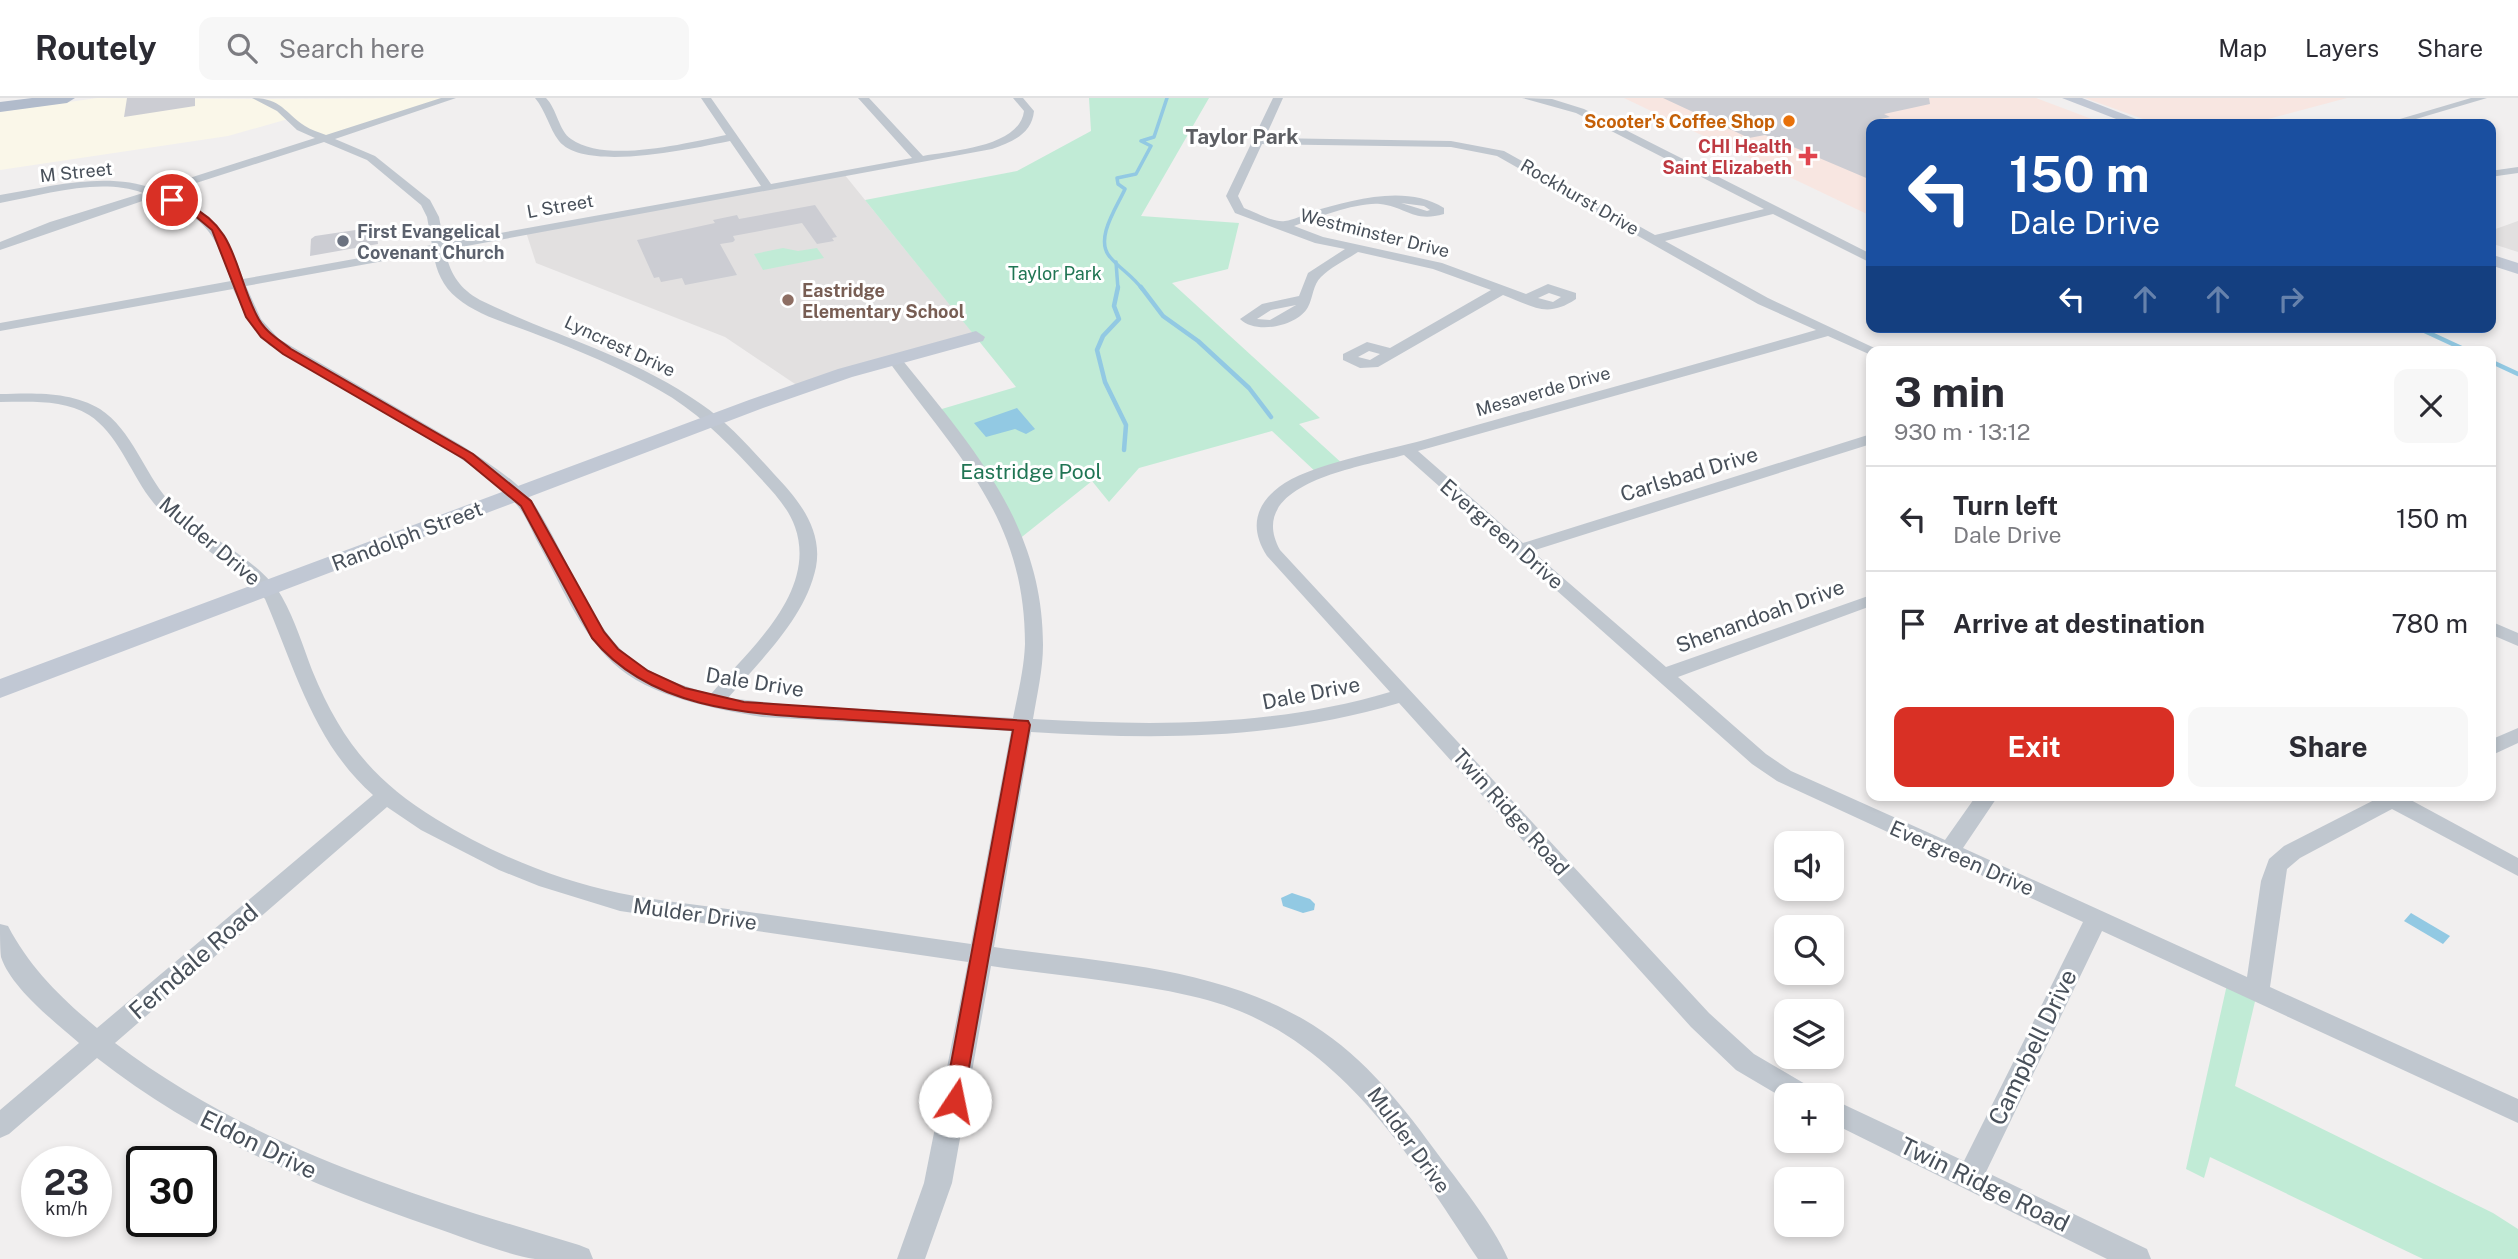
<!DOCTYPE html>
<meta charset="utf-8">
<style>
body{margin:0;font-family:"Public Sans",sans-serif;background:#f7f7f7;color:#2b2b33;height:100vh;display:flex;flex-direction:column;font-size:26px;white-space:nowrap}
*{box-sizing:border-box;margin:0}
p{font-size:23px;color:#7c7c81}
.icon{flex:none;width:38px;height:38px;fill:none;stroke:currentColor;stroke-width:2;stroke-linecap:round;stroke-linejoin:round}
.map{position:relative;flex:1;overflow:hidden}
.drawer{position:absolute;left:1866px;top:248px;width:630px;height:455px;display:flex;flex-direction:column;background:#fff;border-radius:14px;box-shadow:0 4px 10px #0003}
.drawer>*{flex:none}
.top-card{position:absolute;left:1866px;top:21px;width:630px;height:214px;border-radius:14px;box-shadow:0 4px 10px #0003;background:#1a4fa0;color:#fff;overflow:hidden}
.fabs{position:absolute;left:1774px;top:733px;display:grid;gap:14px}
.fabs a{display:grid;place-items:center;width:70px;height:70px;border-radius:14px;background:#fff;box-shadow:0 4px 10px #0003;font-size:35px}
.speed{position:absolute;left:21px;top:1048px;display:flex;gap:14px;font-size:35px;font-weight:700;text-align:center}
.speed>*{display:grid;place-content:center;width:91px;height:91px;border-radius:50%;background:#fff;box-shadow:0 4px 10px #0003;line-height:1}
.speed small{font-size:18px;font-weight:400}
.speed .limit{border:4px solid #111;border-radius:10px;background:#fff;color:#111}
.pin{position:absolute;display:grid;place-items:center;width:60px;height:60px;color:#fff;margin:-30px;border:4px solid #fff;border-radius:50%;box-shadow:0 2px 7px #0007}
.me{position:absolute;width:77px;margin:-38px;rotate:11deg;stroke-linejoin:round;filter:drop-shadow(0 0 5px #0008)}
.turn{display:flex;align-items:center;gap:24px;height:147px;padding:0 28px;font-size:32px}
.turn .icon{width:91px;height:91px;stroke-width:2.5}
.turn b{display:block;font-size:49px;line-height:60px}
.lanes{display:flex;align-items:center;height:66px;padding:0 28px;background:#0003;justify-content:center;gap:35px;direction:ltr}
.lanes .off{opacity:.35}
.round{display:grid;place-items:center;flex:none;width:74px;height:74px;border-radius:14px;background:#f7f7f7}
.head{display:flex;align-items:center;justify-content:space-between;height:119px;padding:0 28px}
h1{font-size:42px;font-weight:700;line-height:52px}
.action{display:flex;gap:14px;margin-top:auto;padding:14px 28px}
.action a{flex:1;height:80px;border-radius:14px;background:#d93025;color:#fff;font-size:28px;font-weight:700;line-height:80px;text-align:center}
.action a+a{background:#f7f7f7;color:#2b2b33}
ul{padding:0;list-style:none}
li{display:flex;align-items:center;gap:21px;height:105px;padding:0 28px;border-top:2px solid #e1e1e2}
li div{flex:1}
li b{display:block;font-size:26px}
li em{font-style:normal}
header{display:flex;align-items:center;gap:42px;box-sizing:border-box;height:98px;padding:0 35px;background:#fff;border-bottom:2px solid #e1e1e2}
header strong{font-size:33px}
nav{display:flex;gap:38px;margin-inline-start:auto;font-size:24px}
.search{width:490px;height:63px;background:#f7f7f7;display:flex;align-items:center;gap:18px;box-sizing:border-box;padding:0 24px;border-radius:14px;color:#7c7c81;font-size:26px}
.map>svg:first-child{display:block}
.commercial{fill:#faf7e9}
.education{fill:#e2e0e0}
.medical{fill:#f8e6e1}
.green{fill:#c1ebd6}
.water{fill:#92c9e3}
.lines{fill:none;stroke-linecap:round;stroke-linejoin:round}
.stream-far1{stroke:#92c9e3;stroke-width:3.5}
.stream{stroke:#92c9e3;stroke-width:4.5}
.building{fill:#cccdd3}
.street{fill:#c0c7cf;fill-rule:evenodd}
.secondary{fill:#c1c8d4;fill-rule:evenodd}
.primary{fill:#b1bbcb;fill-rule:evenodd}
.route{fill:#d93025;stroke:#8d1f18;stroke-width:2}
.food-dot{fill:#e8710a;stroke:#fff;stroke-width:2.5}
.health-dot{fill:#e0444e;stroke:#fff;stroke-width:2.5}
.worship-dot{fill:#6b7280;stroke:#fff;stroke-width:2.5}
.education-dot{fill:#8d6e63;stroke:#fff;stroke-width:2.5}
.labels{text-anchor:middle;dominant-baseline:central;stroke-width:6;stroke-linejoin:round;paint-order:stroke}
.far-food-label{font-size:18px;font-weight:bold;fill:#c56008;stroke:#fff;text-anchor:end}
.far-health-label{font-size:18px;font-weight:bold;fill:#be3a42;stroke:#fff;text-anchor:end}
.far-street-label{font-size:18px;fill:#48505a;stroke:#fff}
.far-worship-label{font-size:18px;font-weight:bold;fill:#5b616d;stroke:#fff;text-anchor:start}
.far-park-label{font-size:18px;fill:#207554;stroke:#fff}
.far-education-label{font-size:18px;font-weight:bold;fill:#785e54;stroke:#fff;text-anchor:start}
.far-quarter-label{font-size:21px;font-weight:bold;fill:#5c5e63;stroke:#fff}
.park-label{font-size:21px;fill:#207554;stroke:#fff}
.street-label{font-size:21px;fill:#48505a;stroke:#fff}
.near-street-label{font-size:24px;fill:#48505a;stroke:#fff}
</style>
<header>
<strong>Routely</strong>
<div class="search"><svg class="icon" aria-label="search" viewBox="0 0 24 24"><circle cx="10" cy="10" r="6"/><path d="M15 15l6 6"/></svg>Search here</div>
<nav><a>Map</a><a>Layers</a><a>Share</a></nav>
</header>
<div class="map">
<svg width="2518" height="1161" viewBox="0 0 2518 1161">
<rect width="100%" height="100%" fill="#f1efef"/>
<path class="commercial" d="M 97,0 L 263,1 L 451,0 L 325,40 L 288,21 L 228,38 L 0,72 L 0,14 Z"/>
<g class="education">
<path d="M 844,76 L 976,239 L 801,290 L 725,239 L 536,165 L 526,134 Z"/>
<path d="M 2518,123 L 2518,154 L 2490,145 L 2490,133 Z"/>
</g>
<g class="medical">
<path d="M 1624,0 L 2036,0 L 2105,26 L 1871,26 L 1871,118 Z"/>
<path d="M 2085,0 L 2347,0 L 2249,26 L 2157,26 Z"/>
</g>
<g class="green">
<path d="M 1089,0 L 1209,0 L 1141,118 L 1239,125 L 1228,171 L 1172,185 L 1320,320 L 1299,326 L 1345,368 L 1318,376 L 1272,333 L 1139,370 L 1109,404 L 1092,383 L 1018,442 L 935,313 L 1016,289 L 865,102 L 1017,73 L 1091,33 Z"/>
<path d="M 783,150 L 798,153 L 817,150 L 824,160 L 763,172 L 754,156 Z"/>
<path d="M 2228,882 L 2257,895 L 2235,988 L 2493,1115 L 2518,1131 L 2518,1161 L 2423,1161 L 2210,1059 L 2204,1080 L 2186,1071 Z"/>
</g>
<g class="water">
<path d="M 1017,310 L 1035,331 L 1026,336 L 1015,331 L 986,339 L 974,325 Z"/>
<path d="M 1292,795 L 1310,801 L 1315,806 L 1314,812 L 1303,815 L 1283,808 L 1281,800 Z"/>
<path d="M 2411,815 L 2450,838 L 2443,846 L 2404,823 Z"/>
</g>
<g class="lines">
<g class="stream-far1">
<path d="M 1116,164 L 1118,191"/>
<path d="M 1142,191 C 1133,178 1120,171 1110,159 C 1094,141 1117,109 1125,91 L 1118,86 L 1117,80 L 1136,76 L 1151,48 L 1141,43 L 1154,39 L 1167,0"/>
</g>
<g class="stream">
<path d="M 1118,189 L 1114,208 L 1119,221 L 1103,238 L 1097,252 L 1105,284 L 1126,327 L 1124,352"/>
<path d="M 1141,189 L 1163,218 L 1198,243 L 1249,290 L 1271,319"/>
<path d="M 2416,229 L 2470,254"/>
<path d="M 2490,263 L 2518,276"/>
</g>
</g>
<g class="building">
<path d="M 127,0 L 195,0 L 195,8 L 124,19 Z"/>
<path d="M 1663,0 L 1929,0 L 1930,6 L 1884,16 L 1890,19 L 1871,23 L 1871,82 L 1765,37 L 1749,40 Z"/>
<path d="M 815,107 L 837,139 L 832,140 L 834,143 L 817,146 L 802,125 L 733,138 L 735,142 L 733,144 L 720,146 L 737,177 L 685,187 L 682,180 L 661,184 L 659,179 L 654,180 L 637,142 L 715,125 L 713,122 L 737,117 L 739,121 Z"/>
<path d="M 376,129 L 378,146 L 310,158 L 311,141 L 315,138 Z"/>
</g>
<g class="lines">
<g class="street">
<path d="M 252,0 C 281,0 284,14 305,28 C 311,32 319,34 326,37 L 441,0 L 456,0 L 335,41 L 375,58 L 430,102 L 439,119 L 444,145 L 761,88 L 730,43 C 694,50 585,75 559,43 C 549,30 546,13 535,0 L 546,0 C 557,11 559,33 571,41 C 606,66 686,45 726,37 L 701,0 L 711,0 L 771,86 L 912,60 L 858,0 L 869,0 L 923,58 C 951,53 1020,49 1024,13 L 1013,0 L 1023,0 L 1034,13 C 1032,36 1012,44 992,51 L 445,152 C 450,176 459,190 480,202 C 553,238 634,258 701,306 C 729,325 751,351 774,376 C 798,401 823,431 816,469 C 805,521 761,561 728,600 L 792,607 L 1013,620 C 1018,595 1024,571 1025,546 C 1025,418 956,357 887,261 L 894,257 L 899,258 C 971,347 1043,426 1043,547 C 1043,572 1037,596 1033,621 C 1154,628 1272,629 1390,594 L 1267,458 C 1250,432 1254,408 1279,389 C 1307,367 1387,352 1424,342 C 1555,305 1686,269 1816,232 L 1758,206 L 1497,58 L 1451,49 L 1262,46 L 1238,98 L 1244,110 C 1255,114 1274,125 1285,123 C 1294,122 1303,117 1311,114 C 1352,102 1406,86 1444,110 L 1444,116 C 1413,125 1407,109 1380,106 C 1357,104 1316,120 1294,128 L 1323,139 L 1442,165 L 1526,196 L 1548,186 L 1576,195 L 1576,201 C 1546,221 1533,208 1503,197 L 1378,269 L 1360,270 L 1343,262 L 1343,256 L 1367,244 L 1390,250 L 1491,192 L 1433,171 L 1358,154 C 1346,162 1331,169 1321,179 C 1313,186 1313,200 1308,209 C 1298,228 1256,237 1240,221 L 1262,206 L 1299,198 L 1308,175 L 1345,151 L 1315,145 L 1235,115 L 1226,98 L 1273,0 L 1283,0 L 1265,40 L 1451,43 L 1504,53 L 1655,137 L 1764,111 L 1576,15 L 1522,0 L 1552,1 L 1584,11 L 1871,156 L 1871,165 L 1773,116 L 1665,143 L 1768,200 L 1883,254 L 1871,254 L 1871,257 L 1828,238 L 1418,353 L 1523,445 L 1871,336 L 1871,346 L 1532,453 L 1666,569 L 1871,497 L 1871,508 L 1678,579 L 1766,656 L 1791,673 L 1945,742 L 1976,698 L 1998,698 L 1963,750 L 2247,879 L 2261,783 L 2269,761 L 2284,748 L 2382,698 L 2410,698 L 2409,701 L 2518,760 L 2518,778 L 2392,711 L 2300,760 L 2287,771 L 2270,889 L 2518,1001 L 2518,1025 L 2102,833 L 1986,1074 L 2147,1151 L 2151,1161 L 2107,1161 L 1832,1025 L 1832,1001 L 1964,1063 L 2083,824 L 1777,683 L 1752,666 L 1404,357 C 1362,369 1243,385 1280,452 L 1709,915 L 1754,956 L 1812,990 L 1816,998 L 1787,998 L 1787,1002 L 1736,972 L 1691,929 L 1399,605 C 1273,642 1161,642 1031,634 L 994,849 C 1097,864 1211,868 1303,921 C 1357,952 1398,1001 1434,1051 C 1457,1082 1493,1126 1508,1161 L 1478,1161 C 1405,1050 1331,928 1191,898 C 1126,883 1057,878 991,868 L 952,1085 L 925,1161 L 897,1161 L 924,1085 L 968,864 L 620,813 L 539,788 L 499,772 L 421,732 L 387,709 L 115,945 C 253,1050 415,1098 579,1147 L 589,1151 L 593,1161 C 574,1161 553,1161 535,1161 C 504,1156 463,1139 433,1129 C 313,1088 198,1039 97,960 L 9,1036 L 0,1040 L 0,1012 L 79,945 C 55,924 11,890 1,859 C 0,850 0,836 0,826 L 8,828 C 30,870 61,900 97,930 L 373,697 C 314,645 295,571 265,501 C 231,461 180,441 149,399 C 130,373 117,335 89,317 C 63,301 29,304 0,304 L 0,296 C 32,295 71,293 100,311 C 132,332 144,374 168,402 C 200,438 259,459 282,499 C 295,522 303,548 312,572 C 340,640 372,682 436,721 C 491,755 556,782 619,795 C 664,804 711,808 756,815 C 828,825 899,836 971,846 L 1011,633 L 762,619 C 715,611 649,599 613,565 C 579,533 560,484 537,443 C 531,431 525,416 516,406 C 498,385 472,368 449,353 L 269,247 L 248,222 L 233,191 L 0,233 L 0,225 L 231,183 C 213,130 206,121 154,99 L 0,152 L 0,144 L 50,124 L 143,95 C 99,79 45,97 0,105 L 0,97 C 50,89 105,73 155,91 L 315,40 L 297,32 L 277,13 ZM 324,44 L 367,62 L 421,107 L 427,119 L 432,147 L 243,181 C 226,131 214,116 165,95 ZM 1401,105 L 1424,108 L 1430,112 L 1427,113 ZM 433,154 C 436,172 442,188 457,200 C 478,218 513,227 538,237 C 580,253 621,270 659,292 C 695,312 723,340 751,370 C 767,388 787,406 795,429 C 818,494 748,553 711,596 C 682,588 651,577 628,558 C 586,522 564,449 532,403 C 517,382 482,361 461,347 L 279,241 L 261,221 L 246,188 ZM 1549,195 L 1561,199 L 1553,204 L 1538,200 ZM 1296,207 L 1270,222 L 1257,221 L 1271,212 ZM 1369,253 L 1380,256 L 1370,262 L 1358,259 Z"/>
<path d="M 2471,0 L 2487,0 L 2399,26 L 2383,26 Z"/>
<path d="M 2518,69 L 2518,75 L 2490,79 L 2490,73 Z"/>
<path d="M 2490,523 L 2518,535 L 2518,548 L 2490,536 Z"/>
<path d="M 2518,630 L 2518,645 L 2490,658 L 2490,642 Z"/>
</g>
<g class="secondary">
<path d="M 2062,0 L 2082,0 L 2149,26 L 2129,26 Z"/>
<path d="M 2490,156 L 2518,165 L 2518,176 L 2490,167 Z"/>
<path d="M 976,233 L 985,239 L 983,243 L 852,279 L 763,310 L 0,600 L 0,581 L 749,302 L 838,271 Z"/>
</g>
<path class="primary" d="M 32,0 L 75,0 L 67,5 L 0,14 L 0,4 Z"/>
</g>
<path class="route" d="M 168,100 C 176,100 182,103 188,107 C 238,130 234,174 257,218 C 264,233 278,241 291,251 L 473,356 L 531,403 L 604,534 L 618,551 L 648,573 L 685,590 L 744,604 L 1028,623 L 1030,627 L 962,1009 L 955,1012 L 947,1009 L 944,1003 L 1013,632 C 960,629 906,625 853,622 C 762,616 655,617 592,540 L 521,408 L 464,361 L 283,256 L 261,239 L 246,219 L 212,132 L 194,117 L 168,104 Z"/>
<circle class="food-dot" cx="1789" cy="23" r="7"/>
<path class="health-dot" d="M1804.5 47.5h7v7h7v7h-7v7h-7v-7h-7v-7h7z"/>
<circle class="worship-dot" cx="343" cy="143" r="7"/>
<circle class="education-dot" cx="788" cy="202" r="7"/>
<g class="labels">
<g class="far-food-label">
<text x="1775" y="23">Scooter's Coffee Shop</text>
</g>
<g class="far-health-label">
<text x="1792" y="48">CHI Health<tspan x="1792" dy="21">Saint Elizabeth</tspan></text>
</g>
<g class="far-street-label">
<text transform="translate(76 74) rotate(-6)">M Street</text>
<text transform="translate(1580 99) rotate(30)">Rockhurst Drive</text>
<text transform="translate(560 108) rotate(-10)">L Street</text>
<text transform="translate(1375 135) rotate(14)">Westminster Drive</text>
<text transform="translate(620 248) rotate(25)">Lyncrest Drive</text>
<text transform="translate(1543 293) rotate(-16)">Mesaverde Drive</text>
</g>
<g class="far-worship-label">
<text x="357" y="133">First Evangelical<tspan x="357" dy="21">Covenant Church</tspan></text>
</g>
<g class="far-park-label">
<text x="1055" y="175">Taylor Park</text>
</g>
<g class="far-education-label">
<text x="802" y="192">Eastridge<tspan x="802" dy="21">Elementary School</tspan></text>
</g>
<g class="far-quarter-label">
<text x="1242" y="38">Taylor Park</text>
</g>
<g class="park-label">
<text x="1031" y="373">Eastridge Pool</text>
</g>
<g class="street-label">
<text transform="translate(1689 376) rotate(-17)">Carlsbad Drive</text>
<text transform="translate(1502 436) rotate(41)">Evergreen Drive</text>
<text transform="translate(407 438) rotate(-21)">Randolph Street</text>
<text transform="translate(210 443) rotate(40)">Mulder Drive</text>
<text transform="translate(1760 518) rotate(-20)">Shenandoah Drive</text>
<text transform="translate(755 584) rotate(9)">Dale Drive</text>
<text transform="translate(1311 595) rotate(-11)">Dale Drive</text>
<text transform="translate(1511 714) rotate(48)">Twin Ridge Road</text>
<text transform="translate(1962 760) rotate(24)">Evergreen Drive</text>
<text transform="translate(695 816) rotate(8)">Mulder Drive</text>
<text transform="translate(1409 1042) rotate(54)">Mulder Drive</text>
</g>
<g class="near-street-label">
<text transform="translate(193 863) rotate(-41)">Ferndale Road</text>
<text transform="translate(2032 949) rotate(-64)">Campbell Drive</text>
<text transform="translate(259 1046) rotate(26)">Eldon Drive</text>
<text transform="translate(1985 1086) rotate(26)">Twin Ridge Road</text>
</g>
</g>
</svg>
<div class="fabs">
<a><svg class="icon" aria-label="sound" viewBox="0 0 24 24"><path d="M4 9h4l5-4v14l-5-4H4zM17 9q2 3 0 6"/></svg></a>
<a><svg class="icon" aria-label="search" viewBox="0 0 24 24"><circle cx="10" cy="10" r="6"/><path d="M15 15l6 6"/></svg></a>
<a><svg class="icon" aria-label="layers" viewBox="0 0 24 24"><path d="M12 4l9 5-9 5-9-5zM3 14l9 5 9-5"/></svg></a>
<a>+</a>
<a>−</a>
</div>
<div class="speed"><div>23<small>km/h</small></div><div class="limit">30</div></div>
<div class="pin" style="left:172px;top:102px;background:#d93025"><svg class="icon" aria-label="arrive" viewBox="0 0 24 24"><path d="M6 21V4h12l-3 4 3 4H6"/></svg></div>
<svg class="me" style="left:955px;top:1003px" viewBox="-20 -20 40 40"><circle r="19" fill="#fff"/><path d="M0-13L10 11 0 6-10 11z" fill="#d93025"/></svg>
<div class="top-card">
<div class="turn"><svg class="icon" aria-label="left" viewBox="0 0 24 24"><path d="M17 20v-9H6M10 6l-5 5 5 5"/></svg><div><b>150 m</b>Dale Drive</div></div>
<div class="lanes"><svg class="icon" aria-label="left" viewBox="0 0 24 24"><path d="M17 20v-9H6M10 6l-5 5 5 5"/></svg><svg class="icon off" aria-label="ahead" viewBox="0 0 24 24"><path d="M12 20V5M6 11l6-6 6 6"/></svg><svg class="icon off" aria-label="ahead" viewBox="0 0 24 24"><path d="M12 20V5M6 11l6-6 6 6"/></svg><svg class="icon off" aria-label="right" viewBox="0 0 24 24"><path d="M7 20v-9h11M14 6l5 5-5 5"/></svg></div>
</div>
<section class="drawer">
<div class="head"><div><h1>3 min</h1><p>930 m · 13:12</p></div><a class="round"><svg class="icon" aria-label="close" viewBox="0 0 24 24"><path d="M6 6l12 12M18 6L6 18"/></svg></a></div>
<ul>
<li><svg class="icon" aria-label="left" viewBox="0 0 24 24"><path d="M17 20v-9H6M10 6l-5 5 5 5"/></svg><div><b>Turn left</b><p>Dale Drive</p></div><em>150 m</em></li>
<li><svg class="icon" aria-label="arrive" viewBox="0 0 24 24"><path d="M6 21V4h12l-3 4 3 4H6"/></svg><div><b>Arrive at destination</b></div><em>780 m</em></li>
</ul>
<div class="action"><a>Exit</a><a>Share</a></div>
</section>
</div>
